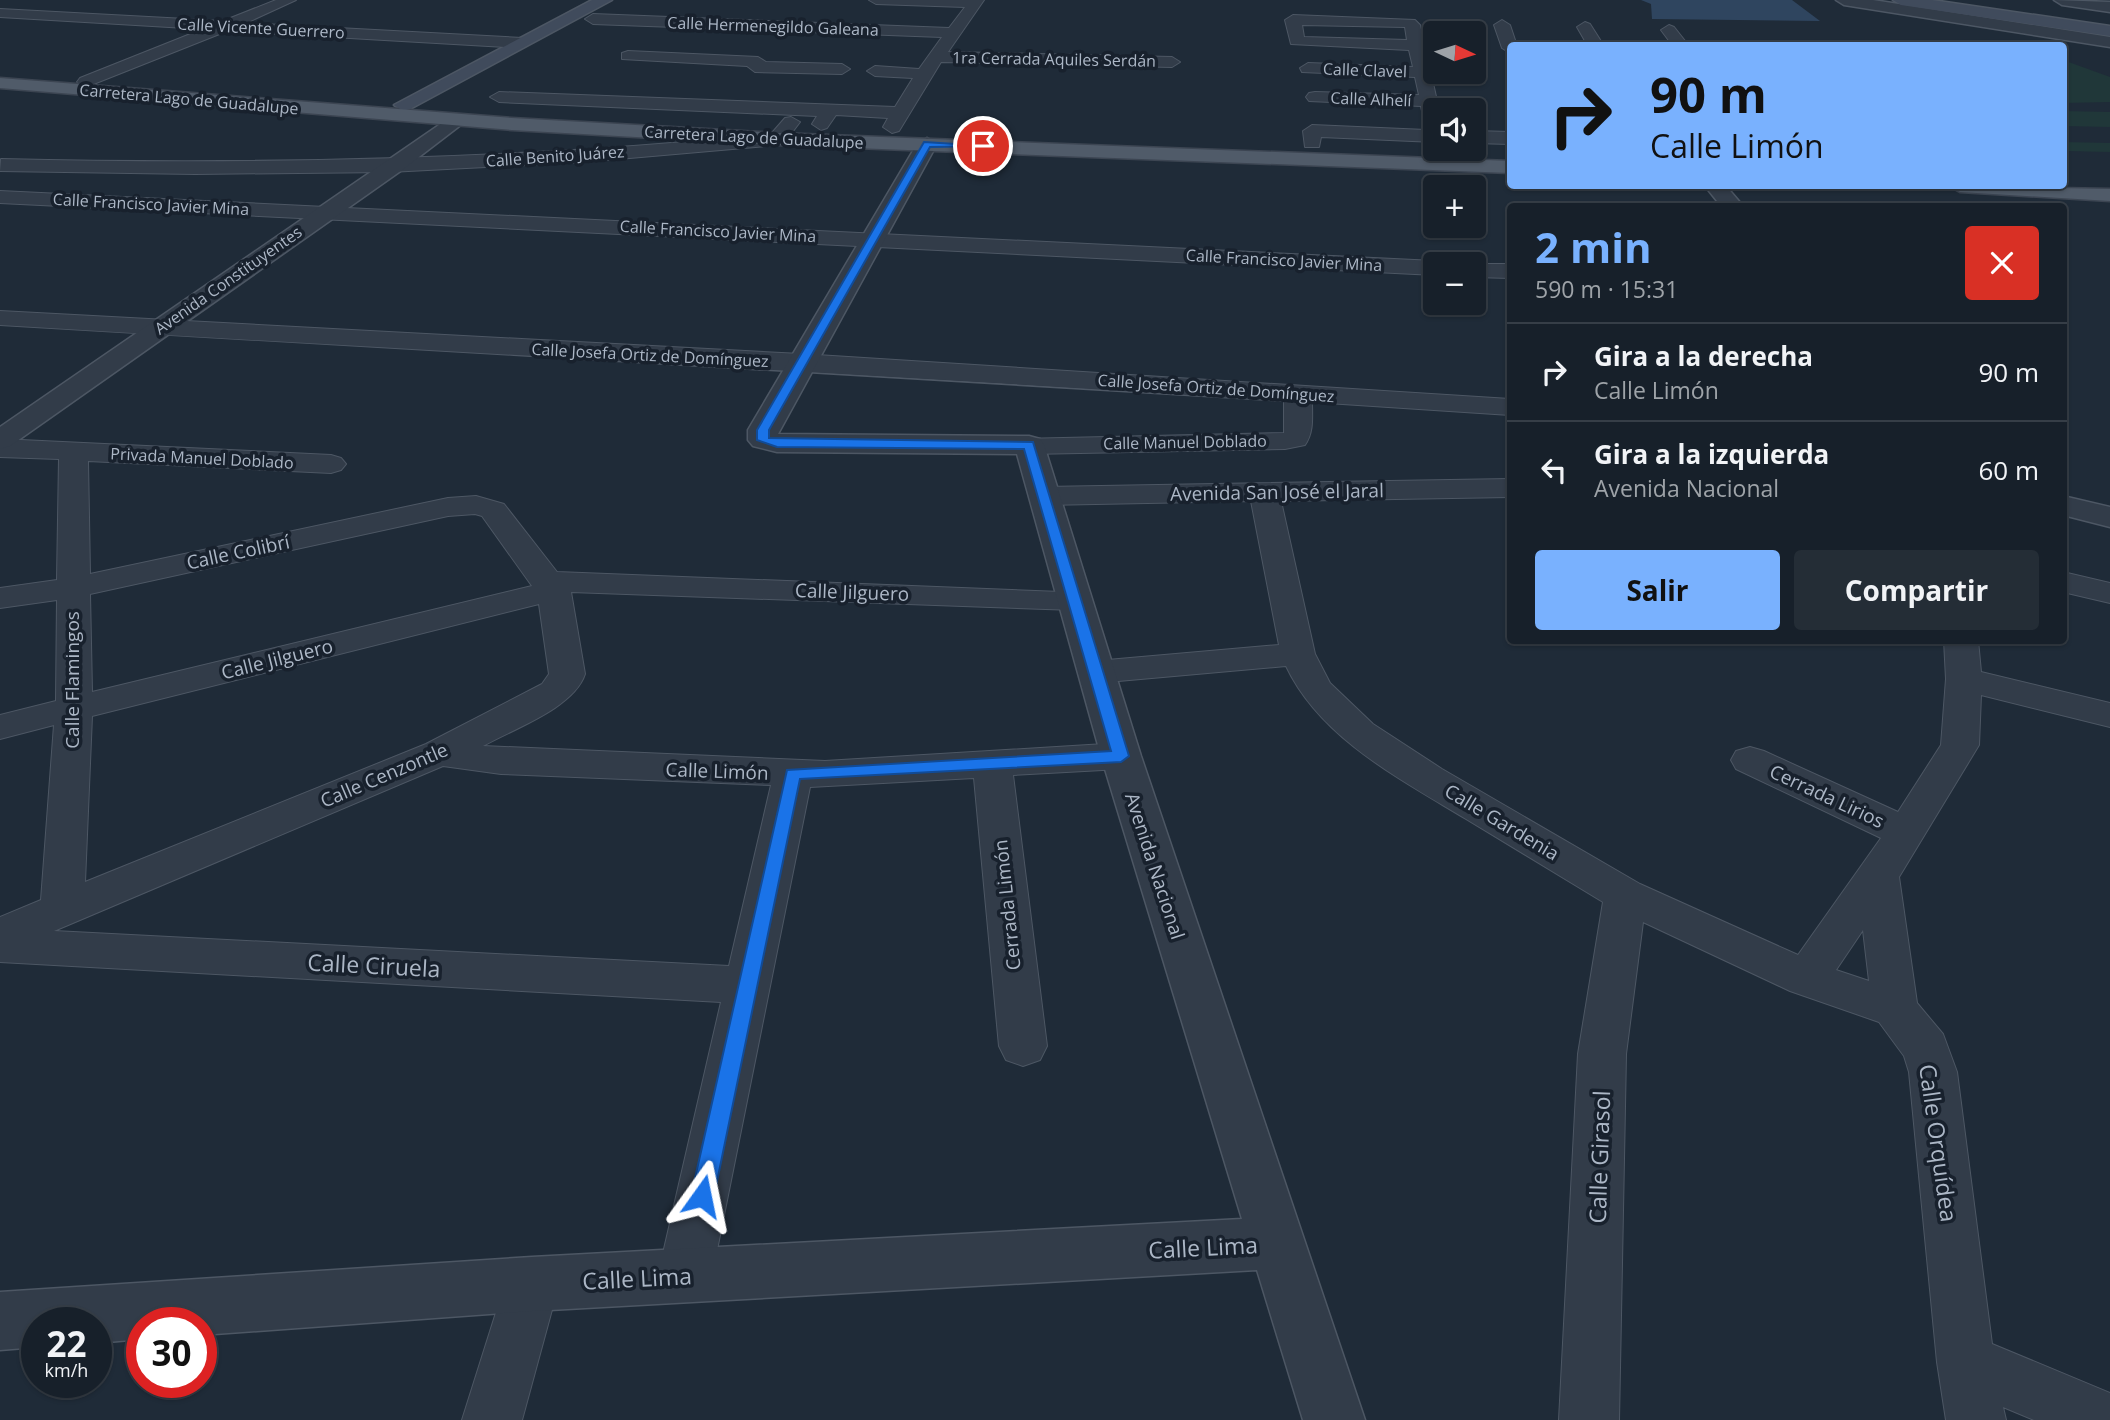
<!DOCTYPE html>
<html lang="es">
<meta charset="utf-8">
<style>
body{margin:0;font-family:"Open Sans",sans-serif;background:#242d36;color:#f1f3f6;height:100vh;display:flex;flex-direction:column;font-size:26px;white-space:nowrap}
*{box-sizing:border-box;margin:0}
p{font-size:23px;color:#9ea3a8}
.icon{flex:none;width:38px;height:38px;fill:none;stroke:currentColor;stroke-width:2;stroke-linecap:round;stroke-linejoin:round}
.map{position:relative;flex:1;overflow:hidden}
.side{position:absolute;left:1507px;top:203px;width:560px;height:441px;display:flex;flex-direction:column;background:#17202a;border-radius:7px;box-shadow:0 2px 5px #0004,0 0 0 2px #363e47}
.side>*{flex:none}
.banner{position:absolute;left:1507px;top:42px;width:560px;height:147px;border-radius:7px;box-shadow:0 2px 5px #0004,0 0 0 2px #363e47;background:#79b1fe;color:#111;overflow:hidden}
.needle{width:46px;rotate:94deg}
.buttons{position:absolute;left:1423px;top:21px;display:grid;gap:14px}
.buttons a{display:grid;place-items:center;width:63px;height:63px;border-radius:7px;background:#17202a;box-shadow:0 2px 5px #0004,0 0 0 2px #363e47;font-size:35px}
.speed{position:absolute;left:21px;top:1307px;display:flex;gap:14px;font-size:35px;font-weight:700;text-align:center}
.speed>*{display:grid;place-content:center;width:91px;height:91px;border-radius:50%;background:#17202a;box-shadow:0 2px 5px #0004,0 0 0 2px #363e47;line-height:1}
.speed small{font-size:18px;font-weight:400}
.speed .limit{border:10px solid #d22;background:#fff;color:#111}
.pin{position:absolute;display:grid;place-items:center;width:60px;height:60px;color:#fff;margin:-30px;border:4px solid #fff;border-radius:50%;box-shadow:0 2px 7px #0007}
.me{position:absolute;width:77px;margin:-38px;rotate:12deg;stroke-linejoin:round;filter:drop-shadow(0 0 5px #0008)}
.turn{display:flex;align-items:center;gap:24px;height:147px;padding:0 28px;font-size:32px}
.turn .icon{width:91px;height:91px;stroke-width:2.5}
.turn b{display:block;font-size:49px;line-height:60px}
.round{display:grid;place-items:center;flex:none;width:74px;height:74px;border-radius:7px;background:#242d36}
.headline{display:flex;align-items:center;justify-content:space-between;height:119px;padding:0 28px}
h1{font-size:42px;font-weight:700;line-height:52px;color:#79b1fe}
.cta{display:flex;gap:14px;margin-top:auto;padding:14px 28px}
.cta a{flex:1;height:80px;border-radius:7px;background:#79b1fe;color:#111;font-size:28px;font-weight:700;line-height:80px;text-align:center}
.cta a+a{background:#242d36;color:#f1f3f6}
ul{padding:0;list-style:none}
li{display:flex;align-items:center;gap:21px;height:98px;padding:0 28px;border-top:2px solid #363e47}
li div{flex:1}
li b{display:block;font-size:26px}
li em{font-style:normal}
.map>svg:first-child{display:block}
.green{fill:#203739}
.water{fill:#2f455f}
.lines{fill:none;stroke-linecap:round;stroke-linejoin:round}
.minor-casing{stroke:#4d5764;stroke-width:2}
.tertiary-casing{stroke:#4d5764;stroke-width:3}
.secondary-casing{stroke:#4d5764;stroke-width:3}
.primary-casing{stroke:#3c4552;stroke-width:3}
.minor{fill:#323c49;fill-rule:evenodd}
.tertiary{fill:#323c49;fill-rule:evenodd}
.secondary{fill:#404b5c;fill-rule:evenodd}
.primary{fill:#505b69;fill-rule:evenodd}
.route{fill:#1a73e8;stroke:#114b97;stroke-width:2}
.labels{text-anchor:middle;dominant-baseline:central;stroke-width:7;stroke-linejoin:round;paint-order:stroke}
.far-street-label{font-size:16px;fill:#acb7c6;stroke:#18212d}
.street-label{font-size:19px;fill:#acb7c6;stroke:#18212d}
.near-street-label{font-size:23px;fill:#acb7c6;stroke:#18212d}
</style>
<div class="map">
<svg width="2110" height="1420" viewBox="0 0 2110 1420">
<rect width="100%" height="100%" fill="#1f2b38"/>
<g class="green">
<path d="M 2063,60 L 2110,77 L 2110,102 L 2063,103 Z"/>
<path d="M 2063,111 L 2110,112 L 2110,127 L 2063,126 Z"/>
<path d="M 2063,142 L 2110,143 L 2110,152 L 2066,151 Z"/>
</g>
<path class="water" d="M 1641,0 L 1792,0 L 1820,21 L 1652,19 L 1651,4 Z"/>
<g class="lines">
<g class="minor-casing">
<g id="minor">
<path d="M 276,0 L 296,0 L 246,23 L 522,38 L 530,43 L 522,48 L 227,31 L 86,87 L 77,82 L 80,78 L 203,29 L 0,17 L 0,9 L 223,21 Z"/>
<path d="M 869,0 L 984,0 L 948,52 L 1172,57 L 1180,62 L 1172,67 L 941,62 L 899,131 L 892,133 L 883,127 L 888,118 L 836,115 L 827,128 L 821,130 L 812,124 L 817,116 L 499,102 L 490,97 L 499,92 L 895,107 L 913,78 L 875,76 L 867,71 L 875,66 L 919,69 L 942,37 L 593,24 L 585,19 L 593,14 L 949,28 L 965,7 L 876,4 Z"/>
<path d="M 1293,15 L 1415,20 L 1420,25 L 1439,110 L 1435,110 L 1435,142 L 1321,137 L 1319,147 L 1305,147 L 1303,131 L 1312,125 L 1426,130 L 1421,106 L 1309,101 L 1306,97 L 1309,93 L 1315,92 L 1419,95 L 1415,77 L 1302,72 L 1300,68 L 1308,63 L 1413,67 L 1409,50 L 1291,44 L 1285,20 ZM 1302,25 L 1405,27 L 1407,40 L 1304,37 Z"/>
<path d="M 1502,20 L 1510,25 L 1517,46 L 1510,46 L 1510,53 L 1502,48 L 1494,25 Z"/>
<path d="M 1585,22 L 1590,24 L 1604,46 L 1588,46 L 1577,27 Z"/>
<path d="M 1669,25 L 1674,27 L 1689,46 L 1673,46 L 1661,30 Z"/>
<path d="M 628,51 L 758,57 L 766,62 L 842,64 L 850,69 L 842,74 L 755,72 L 747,66 L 622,59 L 622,53 Z"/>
<path d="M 791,117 L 800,122 L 784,143 L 777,145 L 584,162 L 389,172 L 195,174 L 0,171 L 1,159 C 259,165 515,160 771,134 L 785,118 Z"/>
<path d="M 1474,131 L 1510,132 L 1510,144 L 1474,143 Z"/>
<path d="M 0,191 L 1435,261 L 1444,264 L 1435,264 L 1435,275 L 0,203 Z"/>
<path d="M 1469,264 L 1510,264 L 1510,278 L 1474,277 L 1474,264 Z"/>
<path d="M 0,311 L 801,354 L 1510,399 L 1510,415 L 1312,402 C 1312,418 1314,432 1305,445 L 1285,449 L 1029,454 L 1019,451 L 1015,445 L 1019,439 L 1284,433 L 1284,401 C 856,373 428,351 0,325 Z"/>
<path d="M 0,439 L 331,455 L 341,458 L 346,464 L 341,470 L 331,473 L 88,461 L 90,574 L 448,498 L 476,496 L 504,504 L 557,572 L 1087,593 L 1092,600 L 1087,607 L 1075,610 L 571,592 L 585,674 C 574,708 513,729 483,746 L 825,761 L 1121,743 L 1135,747 L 1140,756 L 1135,765 L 1121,769 L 1013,775 L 1047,1046 L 1040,1060 L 1023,1066 L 1006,1060 L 999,1046 L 974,778 L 810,787 L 712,1275 L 704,1293 L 685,1301 L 666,1293 L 658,1275 L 721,1002 L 0,962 L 0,917 L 41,900 L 54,725 L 0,739 L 0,715 L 56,701 L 57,600 L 0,608 L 0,588 L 57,580 L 59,459 L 0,457 ZM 475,514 L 482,516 L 532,586 L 92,692 L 90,594 L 448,516 ZM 539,604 L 549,674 L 542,684 L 426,744 L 85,882 L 92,716 ZM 443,766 L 501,774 L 771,785 L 729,966 L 54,931 Z"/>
<path d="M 1510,479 L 1510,497 L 1281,501 L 1315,654 L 1330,683 L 1373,724 L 1442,769 L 1640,884 L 1798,955 L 1881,838 L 1736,769 L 1731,760 L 1736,751 L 1750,747 L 1764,751 L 1898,812 L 1941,745 L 1946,679 L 1944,640 L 1978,640 L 1981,672 L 2110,703 L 2110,727 L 1981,695 L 1979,745 L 1899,877 L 1917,1003 L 1943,1034 L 1957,1072 L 1992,1344 L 2110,1393 L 2110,1420 L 2034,1420 L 2003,1407 L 2006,1420 L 1946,1420 L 1937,1362 L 1909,1072 L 1904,1056 L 1879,1022 L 1790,991 L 1643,922 L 1626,1054 L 1619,1420 L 1559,1420 L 1578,1054 L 1603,902 C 1557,874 1511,846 1466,819 C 1400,779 1320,738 1286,666 L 1096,683 L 1083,680 L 1078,672 L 1083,664 L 1096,661 L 1279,645 L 1251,501 L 1044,505 L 1033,502 L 1029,496 L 1033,490 L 1044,487 ZM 1863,930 L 1869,981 L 1836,970 Z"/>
<path d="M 2063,572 L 2110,583 L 2110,603 L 2063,592 Z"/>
<path d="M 532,1258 L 551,1265 L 559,1284 L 522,1420 L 462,1420 L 505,1284 L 513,1265 Z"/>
</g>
</g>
<g class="tertiary-casing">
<g id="tertiary">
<path d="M 1836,0 L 1873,0 L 2110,37 L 2110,47 L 1844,5 Z"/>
<path d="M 2054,0 L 2110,2 L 2110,12 L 2062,5 Z"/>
<path d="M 455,114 L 462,116 L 465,120 L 462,124 L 402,170 L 10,446 L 0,449 L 0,427 Z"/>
<path d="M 927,138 L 937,144 L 778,434 L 1029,436 L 1040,439 L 1044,445 L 1141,756 L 1365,1420 L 1303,1420 L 1257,1270 L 532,1311 L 201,1335 L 201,1323 L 142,1323 L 142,1339 L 96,1343 L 96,1323 L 37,1323 L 37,1347 L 0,1350 L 0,1292 L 532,1257 L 1242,1219 L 1101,756 L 1017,454 L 777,452 L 753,446 L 748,440 L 748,430 L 917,144 Z"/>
<path d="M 1705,186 L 1726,186 L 1743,206 L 1721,206 Z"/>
<path d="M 2063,496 L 2110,507 L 2110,527 L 2063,515 Z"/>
</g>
</g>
<g class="secondary-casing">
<g id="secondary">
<path d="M 592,0 L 612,0 L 410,109 L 403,111 L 394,105 Z"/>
<path d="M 1893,0 L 1932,0 L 2110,26 L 2110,36 L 1901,5 Z"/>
</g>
</g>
<g class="primary-casing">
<g id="primary">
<path d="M 0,78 L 512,118 L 777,133 L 1510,161 L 1510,173 L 777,145 L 512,130 L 0,88 Z"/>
<path d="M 1949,186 L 2110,189 L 2110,201 L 1960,192 Z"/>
</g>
</g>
<use href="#minor" class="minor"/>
<use href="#tertiary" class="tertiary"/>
<use href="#secondary" class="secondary"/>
<use href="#primary" class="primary"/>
</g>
<path class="route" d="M 924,142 L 987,146 L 930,147 L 769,430 L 769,438 L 1033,442 L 1129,756 L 1121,762 L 800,779 L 714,1196 L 710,1203 L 702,1206 L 694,1203 L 691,1196 L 787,770 L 1111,751 L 1024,449 L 777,447 L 757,440 L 757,430 Z"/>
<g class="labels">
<g class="far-street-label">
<text transform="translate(773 26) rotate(2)">Calle Hermenegildo Galeana</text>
<text transform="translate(261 28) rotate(3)">Calle Vicente Guerrero</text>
<text transform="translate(1054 59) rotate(1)">1ra Cerrada Aquiles Serdán</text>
<text transform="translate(1365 70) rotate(2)">Calle Clavel</text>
<text transform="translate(189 99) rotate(5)">Carretera Lago de Guadalupe</text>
<text transform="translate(1371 99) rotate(2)">Calle Alhelí</text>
<text transform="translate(754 137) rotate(3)">Carretera Lago de Guadalupe</text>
<text transform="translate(555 156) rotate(-4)">Calle Benito Juárez</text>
<text transform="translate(151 204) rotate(3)">Calle Francisco Javier Mina</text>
<text transform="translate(718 231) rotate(3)">Calle Francisco Javier Mina</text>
<text transform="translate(1284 260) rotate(3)">Calle Francisco Javier Mina</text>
<text transform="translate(228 280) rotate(-35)">Avenida Constituyentes</text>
<text transform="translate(650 355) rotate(3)">Calle Josefa Ortiz de Domínguez</text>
<text transform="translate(1216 388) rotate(4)">Calle Josefa Ortiz de Domínguez</text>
<text transform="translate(1185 442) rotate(-1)">Calle Manuel Doblado</text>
<text transform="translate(202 458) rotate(3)">Privada Manuel Doblado</text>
</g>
<g class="street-label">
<text transform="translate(1277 492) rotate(-1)">Avenida San José el Jaral</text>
<text transform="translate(238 552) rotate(-12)">Calle Colibrí</text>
<text transform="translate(852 592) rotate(2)">Calle Jilguero</text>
<text transform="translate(277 659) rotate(-14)">Calle Jilguero</text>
<text transform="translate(72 680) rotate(-90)">Calle Flamingos</text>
<text transform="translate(717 771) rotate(2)">Calle Limón</text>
<text transform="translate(384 775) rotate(-23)">Calle Cenzontle</text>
<text transform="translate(1827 796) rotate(25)">Cerrada Lirios</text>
<text transform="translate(1502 822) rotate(31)">Calle Gardenia</text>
<text transform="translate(1155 866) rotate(72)">Avenida Nacional</text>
<text transform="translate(1007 905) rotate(-96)">Cerrada Limón</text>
</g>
<g class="near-street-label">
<text transform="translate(374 965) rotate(3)">Calle Ciruela</text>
<text transform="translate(1939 1143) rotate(82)">Calle Orquídea</text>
<text transform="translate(1599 1157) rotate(-88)">Calle Girasol</text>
<text transform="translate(1203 1247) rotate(-3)">Calle Lima</text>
<text transform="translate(637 1278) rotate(-3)">Calle Lima</text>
</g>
</g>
</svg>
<div class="buttons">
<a><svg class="needle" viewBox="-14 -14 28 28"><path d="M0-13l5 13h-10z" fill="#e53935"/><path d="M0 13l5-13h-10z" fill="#9ea3a8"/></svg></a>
<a><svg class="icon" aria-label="sound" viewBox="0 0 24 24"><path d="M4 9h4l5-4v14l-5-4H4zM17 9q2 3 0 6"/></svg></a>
<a>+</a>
<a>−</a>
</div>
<div class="speed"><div>22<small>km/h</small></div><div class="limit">30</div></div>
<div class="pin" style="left:983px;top:146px;background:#d93025"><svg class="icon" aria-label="arrive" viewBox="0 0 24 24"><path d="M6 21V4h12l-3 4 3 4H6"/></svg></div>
<svg class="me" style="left:702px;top:1196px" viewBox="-20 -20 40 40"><path d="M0-17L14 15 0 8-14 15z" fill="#1a73e8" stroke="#fff" stroke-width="4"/></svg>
<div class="banner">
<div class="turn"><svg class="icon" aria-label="right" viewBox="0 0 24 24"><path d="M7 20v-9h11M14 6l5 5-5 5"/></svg><div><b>90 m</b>Calle Limón</div></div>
</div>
<section class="side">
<div class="headline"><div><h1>2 min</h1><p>590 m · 15:31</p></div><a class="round" style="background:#d93025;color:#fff"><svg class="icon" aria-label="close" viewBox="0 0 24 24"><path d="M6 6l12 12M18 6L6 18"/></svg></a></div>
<ul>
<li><svg class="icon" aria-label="right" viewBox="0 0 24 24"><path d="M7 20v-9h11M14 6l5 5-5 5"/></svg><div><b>Gira a la derecha</b><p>Calle Limón</p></div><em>90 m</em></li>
<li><svg class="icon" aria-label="left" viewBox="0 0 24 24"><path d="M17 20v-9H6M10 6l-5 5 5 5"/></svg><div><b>Gira a la izquierda</b><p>Avenida Nacional</p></div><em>60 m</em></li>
</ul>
<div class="cta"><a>Salir</a><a>Compartir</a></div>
</section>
</div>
